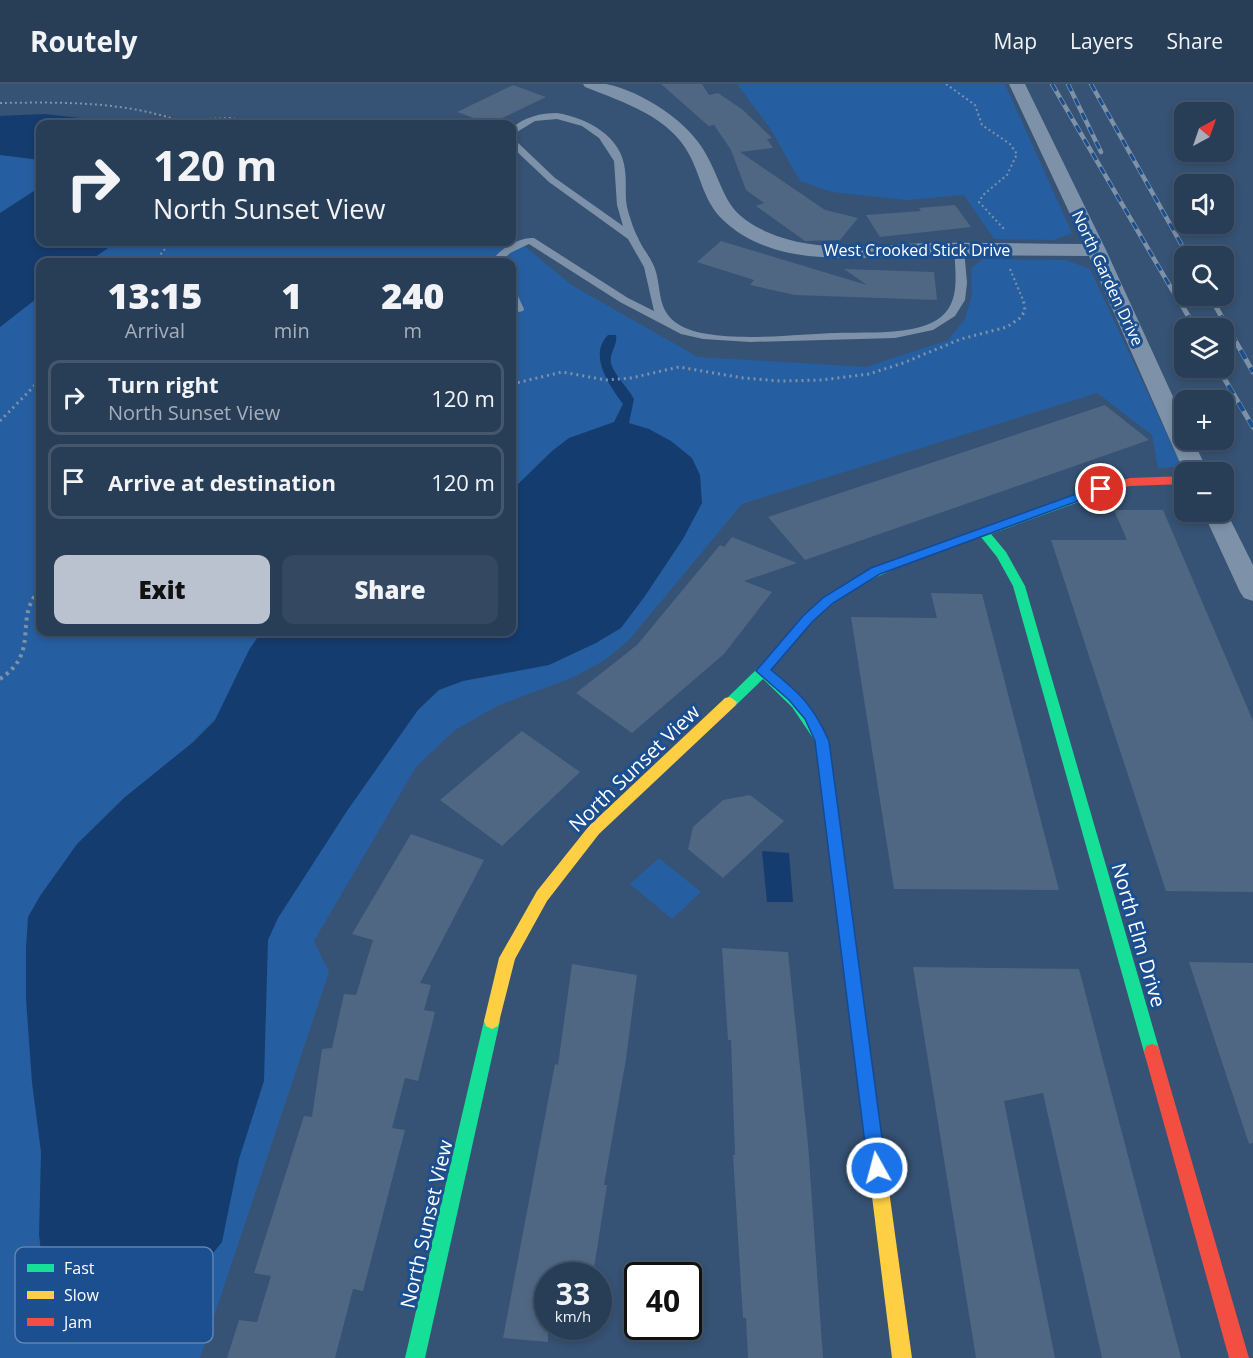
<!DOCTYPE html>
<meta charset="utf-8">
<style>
body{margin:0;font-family:"Open Sans",sans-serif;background:#344961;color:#f1f3f6;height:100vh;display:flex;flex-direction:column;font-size:22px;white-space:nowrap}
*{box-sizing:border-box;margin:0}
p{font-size:20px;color:#a5aeba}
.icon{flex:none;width:33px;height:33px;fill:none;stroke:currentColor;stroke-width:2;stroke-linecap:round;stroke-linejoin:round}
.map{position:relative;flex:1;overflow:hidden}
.sheet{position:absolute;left:36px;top:174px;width:480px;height:378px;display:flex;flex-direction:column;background:#283e57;border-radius:12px;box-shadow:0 3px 9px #0003,0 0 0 2px #44576d}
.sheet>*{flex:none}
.guide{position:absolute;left:36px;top:36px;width:480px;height:126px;border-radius:12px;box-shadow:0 3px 9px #0003,0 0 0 2px #44576d;background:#283e57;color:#f1f3f6;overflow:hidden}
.needle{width:39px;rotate:40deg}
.fabs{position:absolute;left:1174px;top:18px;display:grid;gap:12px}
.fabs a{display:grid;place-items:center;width:60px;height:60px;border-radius:12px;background:#283e57;box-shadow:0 3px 9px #0003,0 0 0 2px #44576d;font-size:30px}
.speed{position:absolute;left:534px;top:1178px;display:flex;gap:12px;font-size:30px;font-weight:700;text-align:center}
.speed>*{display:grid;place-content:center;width:78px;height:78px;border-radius:50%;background:#283e57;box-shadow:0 3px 9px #0003,0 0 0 2px #44576d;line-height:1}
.speed small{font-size:15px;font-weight:400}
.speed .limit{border:3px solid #111;border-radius:9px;background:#fff;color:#111}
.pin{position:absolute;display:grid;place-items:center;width:51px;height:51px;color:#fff;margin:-26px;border:3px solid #fff;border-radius:50%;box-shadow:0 2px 6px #0007}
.me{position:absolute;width:66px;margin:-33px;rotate:353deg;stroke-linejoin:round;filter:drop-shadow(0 0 4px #0008)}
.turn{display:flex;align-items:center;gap:21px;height:126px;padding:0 18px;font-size:27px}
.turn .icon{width:78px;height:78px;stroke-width:2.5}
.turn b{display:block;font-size:42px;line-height:51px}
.eta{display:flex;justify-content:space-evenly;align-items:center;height:102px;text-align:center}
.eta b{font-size:36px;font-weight:800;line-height:42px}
.cta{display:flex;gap:12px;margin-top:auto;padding:12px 18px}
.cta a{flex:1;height:69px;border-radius:12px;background:#b9c2ce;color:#111;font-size:24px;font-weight:800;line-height:69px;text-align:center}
.cta a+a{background:#344961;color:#f1f3f6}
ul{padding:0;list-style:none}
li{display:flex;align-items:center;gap:18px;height:75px;margin:0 12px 9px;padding:0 6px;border:3px solid #44576d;border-radius:12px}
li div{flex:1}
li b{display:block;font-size:22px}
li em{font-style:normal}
header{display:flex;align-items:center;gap:36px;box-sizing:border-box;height:84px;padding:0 30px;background:#283e57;border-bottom:2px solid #44576d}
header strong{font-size:28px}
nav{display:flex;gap:33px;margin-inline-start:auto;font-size:21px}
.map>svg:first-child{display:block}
.green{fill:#265fa1;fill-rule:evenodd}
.water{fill:#153c6e}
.building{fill:#506783}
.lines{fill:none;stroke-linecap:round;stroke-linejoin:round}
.path-far2{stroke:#7d92a8;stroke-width:2;stroke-dasharray:2 3;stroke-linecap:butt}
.path-far1{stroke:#7d92a8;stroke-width:3;stroke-dasharray:2 4;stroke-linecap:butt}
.path{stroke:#7d92a8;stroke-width:4;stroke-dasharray:3 4.5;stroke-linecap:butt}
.lane{fill:#7d92a8;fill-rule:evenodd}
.street{fill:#7d92a8;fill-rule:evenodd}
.fast{fill:#16e098;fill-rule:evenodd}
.slow{fill:#ffcf43;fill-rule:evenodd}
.jam{fill:#f24e42;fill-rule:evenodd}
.rail-far1-casing{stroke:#7e92a7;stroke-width:4.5}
.rail-casing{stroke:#7e92a7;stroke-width:5}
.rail-far1{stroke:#1b4f8f;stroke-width:3;stroke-dasharray:8;stroke-linecap:butt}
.rail{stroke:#1b4f8f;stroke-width:4;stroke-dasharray:10;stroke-linecap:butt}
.route{fill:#1a73e8;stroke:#114b97;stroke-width:1.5}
.labels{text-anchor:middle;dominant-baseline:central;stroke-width:6;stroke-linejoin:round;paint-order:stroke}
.far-street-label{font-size:16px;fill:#fff;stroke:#1b4f8f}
.street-label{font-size:20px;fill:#fff;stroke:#1b4f8f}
.key{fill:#1b4f8f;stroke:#5f84b1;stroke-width:1.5}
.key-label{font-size:16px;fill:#fff}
</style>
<header>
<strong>Routely</strong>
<nav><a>Map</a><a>Layers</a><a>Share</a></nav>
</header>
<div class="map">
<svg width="1253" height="1274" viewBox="0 0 1253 1274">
<rect width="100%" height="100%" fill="#365274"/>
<g class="green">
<path d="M 737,0 L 1005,0 L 1072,149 L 1054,156 L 994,155 L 964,111 L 907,116 L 832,108 L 800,97 L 770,44 Z"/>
<path d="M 40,61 L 40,158 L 512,158 L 512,152 L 573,202 L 698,273 L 866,283 L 948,256 L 965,235 L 972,210 L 971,184 L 983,175 L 1066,176 L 1090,185 L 1182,383 L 1158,384 L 1152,351 L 1097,309 L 742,420 L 629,556 L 605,576 L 574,593 L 497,622 L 455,646 L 416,683 L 314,857 L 329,888 L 200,1274 L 0,1274 L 0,67 ZM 40,178 L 512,178 L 512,548 L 40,548 Z"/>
<path d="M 659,774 L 701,808 L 672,835 L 630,800 Z"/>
</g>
<g class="water">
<path d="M 45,30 L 114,38 L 122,40 L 40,40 L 40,76 L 0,71 L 0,32 Z"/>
<path d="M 40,103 L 40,158 L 117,158 L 88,178 L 40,178 L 40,212 L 0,243 L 0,129 Z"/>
<path d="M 608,251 L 616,251 C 618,261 609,269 611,279 C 613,289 629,305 634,315 L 629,339 L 649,345 L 671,357 L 692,374 L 700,391 L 702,419 L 683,455 L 645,512 L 621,544 L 596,559 L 549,581 L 463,597 L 439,606 L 418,626 L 347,727 L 278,834 L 268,856 L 264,997 L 239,1075 L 222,1158 L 192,1195 L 142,1221 L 105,1223 L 58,1213 L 46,1207 L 39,1151 L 41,1068 L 32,999 L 26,915 L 26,864 L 28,833 L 40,812 L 77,760 L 125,713 L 192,659 L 215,636 L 249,566 L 261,548 L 512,548 L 512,406 L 552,367 L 569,354 L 614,338 L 623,320 C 609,301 588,271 608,251 Z"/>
<path d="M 762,767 L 789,769 L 793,818 L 767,818 Z"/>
</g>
<g class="building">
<path d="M 661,0 L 702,0 L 709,11 L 718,9 L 743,26 L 772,54 L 767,55 L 773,64 L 740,68 L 825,126 L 858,134 L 840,156 L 805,157 L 756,122 L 764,119 L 746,106 L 731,66 L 714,41 L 709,42 L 704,38 Z"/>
<path d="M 513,1 L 546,13 L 490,40 L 457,28 Z"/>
<path d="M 955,121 L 971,143 L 880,153 L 866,131 L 921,127 L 919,124 Z"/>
<path d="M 721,157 L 867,201 L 844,185 L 934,188 L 937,216 L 795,211 L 750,201 L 754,196 L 697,178 Z"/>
<path d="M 1105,321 L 1149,356 L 805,476 L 768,433 Z"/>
<path d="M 1114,426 L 1163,426 L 1253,637 L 1253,808 L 1166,807 L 1051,456 L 1127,456 Z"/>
<path d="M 732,453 L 797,479 L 744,497 L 772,508 L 724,570 L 632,649 L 576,609 L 637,561 L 720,461 L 724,463 Z"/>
<path d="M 931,509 L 982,510 L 1059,806 L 894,805 L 851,533 L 937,534 Z"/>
<path d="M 522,647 L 580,688 L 502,762 L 440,716 Z"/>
<path d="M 750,711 L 784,737 L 723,794 L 688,765 L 693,743 L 723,716 Z"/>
<path d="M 411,750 L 484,776 L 420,899 L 431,901 L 424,926 L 435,928 L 418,997 L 405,994 L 392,1044 L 405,1046 L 363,1207 L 353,1205 L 335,1274 L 227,1274 L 239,1236 L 257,1238 L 271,1192 L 254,1189 L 304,1032 L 312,1033 L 322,965 L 332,964 L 344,910 L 356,911 L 373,856 L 352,850 Z"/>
<path d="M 722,864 L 788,868 L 808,1060 L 823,1274 L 748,1274 L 746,1234 L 743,1234 L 733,1071 L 735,1071 L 731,956 L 728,956 Z"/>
<path d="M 1189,878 L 1253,879 L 1253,1059 L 1249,1060 Z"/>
<path d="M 572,880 L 637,891 L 626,975 L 604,1101 L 607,1101 L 593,1191 L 548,1191 L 548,1258 L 503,1254 L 555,980 L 558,981 Z"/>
<path d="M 913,883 L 1079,885 L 1181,1274 L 1102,1274 L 1043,1009 L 1004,1017 L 1055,1274 L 976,1274 Z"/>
</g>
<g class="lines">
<g class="path-far2">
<path d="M 946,0 L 975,21 L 982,41 L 1010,60 L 1017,70 L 1007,91 L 983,111 L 979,118 L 1004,145"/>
<path d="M 0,19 C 63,18 129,17 188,40"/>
<path d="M 179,36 L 231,34 L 261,40"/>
<path d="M 154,178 L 171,158"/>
<path d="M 1010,185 L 1023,216"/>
</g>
<g class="path-far1">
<path d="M 512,300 L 562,288 L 606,296 L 631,294 L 679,283 L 743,294 L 781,297 L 822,296 L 869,290 L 903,279 L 961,255 L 1007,243 L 1020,234 L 1025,227 L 1023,214"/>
<path d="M 0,337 L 40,296"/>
</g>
<path class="path" d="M 0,595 C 42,567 12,536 40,505"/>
<g class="lane">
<path d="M 557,29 C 587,34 622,52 625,86 C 627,100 624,113 628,127 C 631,137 634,147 639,156 C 644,167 653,176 656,188 C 661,206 658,225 675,238 C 705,262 796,250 835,249 C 861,248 887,250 912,245 C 961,235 957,205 954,165 L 959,162 L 964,165 L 967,199 L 965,216 L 955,232 L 933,246 L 895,254 L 750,258 L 703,255 L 681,250 L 620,218 L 529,160 L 510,169 L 504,175 L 505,178 L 495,178 L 494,174 C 502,164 520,153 534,154 L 628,214 L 654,227 L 644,183 L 628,155 L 549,98 L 512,63 L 512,55 L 515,56 L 555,94 L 623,142 L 617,121 L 614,77 L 599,54 L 582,42 L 557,35 L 535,37 L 512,51 L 512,44 C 524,33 541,29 557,29 Z"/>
<path d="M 512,207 L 517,210 L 524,225 L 523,227 L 519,228 L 514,225 Z"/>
</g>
<g class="street">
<path d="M 583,0 C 590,0 599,0 606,0 C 642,7 691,39 707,72 C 727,109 723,128 767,148 C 818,171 879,160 933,159 C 983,158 1034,160 1084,160 L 1009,0 L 1025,0 L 1106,166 L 1185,339 L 1185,356 L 1193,356 L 1208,388 L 1184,388 L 1089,172 C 1039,172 989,171 938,171 C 869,171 779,189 723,136 C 704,118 701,93 690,72 C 671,33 623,18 585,3 Z"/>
<path d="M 1224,423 L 1253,481 L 1253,517 L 1244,514 L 1240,508 L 1203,428 L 1224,428 Z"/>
</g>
<g class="fast">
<path d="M 1091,405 L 1097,409 L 1095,412 L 991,450 L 1006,468 L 1025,502 L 1160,968 L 1158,974 L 1152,976 L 1146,974 L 1144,968 L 1013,502 L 997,473 L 981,453 C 930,472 877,486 834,519 C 809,537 791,564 771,586 L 809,624 L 829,657 L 871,975 L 869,981 L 863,983 L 857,981 L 855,975 L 815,657 L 792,623 L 763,595 L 735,622 L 730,623 L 723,618 L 758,584 L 804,532 L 825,513 L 872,484 Z"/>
<path d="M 492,929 L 498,932 L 500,937 L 425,1274 L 405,1274 L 484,937 L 486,932 Z"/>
</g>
<g class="slow">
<path d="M 730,613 L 737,618 L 735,622 L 599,750 L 547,817 L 515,875 L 498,942 L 492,945 L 486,942 L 484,937 L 499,874 L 537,807 L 589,742 L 725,614 Z"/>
<path d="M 863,967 L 869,969 L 871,975 L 912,1274 L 892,1274 L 855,975 L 857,969 Z"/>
</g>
<g class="jam">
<path d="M 1185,392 L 1185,400 L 1130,402 L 1091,413 L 1085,409 L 1087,406 L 1130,394 Z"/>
<path d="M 1152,960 L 1158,962 L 1160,968 L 1249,1274 L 1229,1274 L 1144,968 L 1146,962 Z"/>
</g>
<g class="rail-far1-casing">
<g id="rail-far1">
<path d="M 1052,0 L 1178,216"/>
<path d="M 1068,0 L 1101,68"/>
<path d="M 1091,0 L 1188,172"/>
<path d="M 1210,212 L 1212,216"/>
</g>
</g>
<g class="rail-casing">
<g id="rail">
<path d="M 1178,214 L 1195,244"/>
<path d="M 1211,214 L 1253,288"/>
<path d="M 1218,284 L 1253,343"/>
</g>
</g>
<use href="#rail-far1" class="rail-far1"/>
<use href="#rail" class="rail"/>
</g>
<path class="route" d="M 1101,401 L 1107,405 L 1105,407 L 880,490 L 833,519 L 812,538 L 771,586 C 801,610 813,622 829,657 L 886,1084 L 884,1091 L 877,1093 L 871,1091 L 868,1084 L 815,657 L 805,635 L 789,616 L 756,587 L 803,532 L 824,513 L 871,484 Z"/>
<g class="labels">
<g class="far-street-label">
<text x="917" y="166">West Crooked Stick Drive</text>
<text transform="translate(1108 194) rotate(65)">North Garden Drive</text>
</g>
<g class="street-label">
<text transform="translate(634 684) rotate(-44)">North Sunset View</text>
<text transform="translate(1139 851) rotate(74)">North Elm Drive</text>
<text transform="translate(426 1140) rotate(-77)">North Sunset View</text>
</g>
</g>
<rect x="15" y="1163" width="198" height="96" rx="9" class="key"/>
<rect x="27" y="1180" width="27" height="8" fill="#16e098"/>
<rect x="27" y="1207" width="27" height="8" fill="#ffcf43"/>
<rect x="27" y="1234" width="27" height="8" fill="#f24e42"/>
<g class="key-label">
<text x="64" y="1190">Fast</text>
<text x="64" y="1217">Slow</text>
<text x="64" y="1244">Jam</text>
</g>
</svg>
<div class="fabs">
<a><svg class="needle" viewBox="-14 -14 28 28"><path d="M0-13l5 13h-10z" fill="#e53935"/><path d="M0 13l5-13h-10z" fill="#a5aeba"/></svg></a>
<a><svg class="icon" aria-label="sound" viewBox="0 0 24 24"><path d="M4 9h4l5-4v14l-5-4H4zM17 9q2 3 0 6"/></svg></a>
<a><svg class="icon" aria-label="search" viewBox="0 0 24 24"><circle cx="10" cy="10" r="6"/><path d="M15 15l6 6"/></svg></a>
<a><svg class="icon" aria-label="layers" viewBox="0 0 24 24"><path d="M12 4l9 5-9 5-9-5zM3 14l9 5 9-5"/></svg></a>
<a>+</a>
<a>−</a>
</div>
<div class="speed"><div>33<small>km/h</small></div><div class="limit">40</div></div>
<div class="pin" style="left:1101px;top:405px;background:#d93025"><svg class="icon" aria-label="arrive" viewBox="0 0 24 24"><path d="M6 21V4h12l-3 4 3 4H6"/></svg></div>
<svg class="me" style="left:877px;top:1084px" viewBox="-20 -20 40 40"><circle r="17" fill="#1a73e8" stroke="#fff" stroke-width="3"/><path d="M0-11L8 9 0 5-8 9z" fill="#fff"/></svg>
<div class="guide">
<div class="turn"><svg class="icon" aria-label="right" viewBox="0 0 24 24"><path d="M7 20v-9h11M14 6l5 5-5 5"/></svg><div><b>120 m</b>North Sunset View</div></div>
</div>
<section class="sheet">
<div class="eta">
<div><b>13:15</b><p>Arrival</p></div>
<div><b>1</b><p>min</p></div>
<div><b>240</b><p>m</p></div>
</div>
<ul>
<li><svg class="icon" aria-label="right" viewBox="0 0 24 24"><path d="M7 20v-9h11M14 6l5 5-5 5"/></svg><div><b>Turn right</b><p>North Sunset View</p></div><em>120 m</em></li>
<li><svg class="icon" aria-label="arrive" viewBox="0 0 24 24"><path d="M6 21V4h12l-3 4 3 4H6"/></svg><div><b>Arrive at destination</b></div><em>120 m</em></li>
</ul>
<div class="cta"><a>Exit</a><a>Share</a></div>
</section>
</div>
